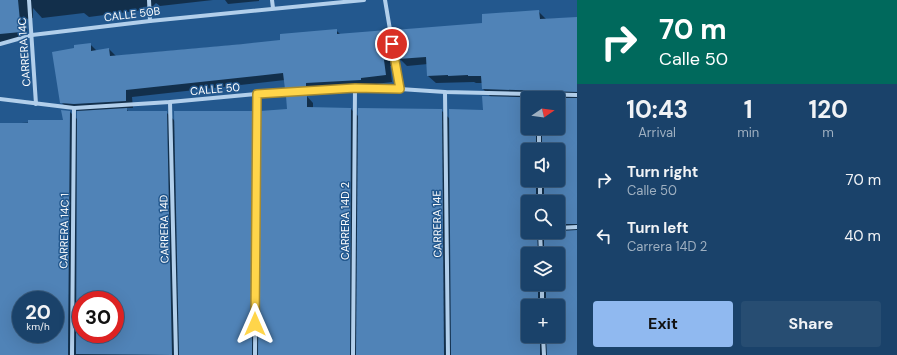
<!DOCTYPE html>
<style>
body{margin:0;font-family:"DM Sans",sans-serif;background:#274d72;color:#f1f3f6;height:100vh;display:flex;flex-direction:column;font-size:15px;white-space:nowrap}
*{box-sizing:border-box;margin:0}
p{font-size:13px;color:#9fb0c1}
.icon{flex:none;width:22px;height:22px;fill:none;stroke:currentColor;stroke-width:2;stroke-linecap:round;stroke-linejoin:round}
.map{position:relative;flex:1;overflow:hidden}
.details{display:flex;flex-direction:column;background:#1a426a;width:320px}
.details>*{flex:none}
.top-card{background:#00695c;color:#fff;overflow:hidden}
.needle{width:26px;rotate:77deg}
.tools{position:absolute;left:521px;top:91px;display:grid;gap:8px}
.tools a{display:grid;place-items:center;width:44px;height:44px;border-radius:4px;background:#1a426a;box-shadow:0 4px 16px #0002,0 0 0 1px #385b7e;font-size:20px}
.speed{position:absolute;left:12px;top:291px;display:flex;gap:8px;font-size:20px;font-weight:700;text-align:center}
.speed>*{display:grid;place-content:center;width:52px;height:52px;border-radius:50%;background:#1a426a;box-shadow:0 4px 16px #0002,0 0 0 1px #385b7e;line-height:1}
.speed small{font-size:10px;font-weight:400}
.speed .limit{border:6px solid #d22;background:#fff;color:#111}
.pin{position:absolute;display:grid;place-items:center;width:34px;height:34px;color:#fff;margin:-17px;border:2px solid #fff;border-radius:50%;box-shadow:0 1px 4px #0007}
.me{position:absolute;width:44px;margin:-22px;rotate:0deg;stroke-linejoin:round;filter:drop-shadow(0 0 3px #0008)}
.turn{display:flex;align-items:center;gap:14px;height:84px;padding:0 16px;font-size:18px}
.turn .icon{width:52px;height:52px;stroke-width:2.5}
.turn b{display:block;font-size:28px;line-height:34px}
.eta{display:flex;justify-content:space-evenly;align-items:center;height:68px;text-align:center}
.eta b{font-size:24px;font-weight:700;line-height:28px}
.action{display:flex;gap:8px;margin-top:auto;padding:8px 16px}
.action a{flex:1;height:46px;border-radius:4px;background:#90b9f0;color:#111;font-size:16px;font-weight:700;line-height:46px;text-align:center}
.action a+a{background:#274d72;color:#f1f3f6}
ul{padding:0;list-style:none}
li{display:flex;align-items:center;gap:12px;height:56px;padding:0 16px}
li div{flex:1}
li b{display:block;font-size:15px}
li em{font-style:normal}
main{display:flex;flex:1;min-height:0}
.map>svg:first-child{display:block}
.shadow{fill:#0007;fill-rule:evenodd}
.building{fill:#5083b7;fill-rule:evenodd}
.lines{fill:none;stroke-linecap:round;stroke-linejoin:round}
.street{stroke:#b2cfeb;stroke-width:4}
.route-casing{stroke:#a68a30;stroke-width:10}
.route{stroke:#ffd54a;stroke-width:7}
.labels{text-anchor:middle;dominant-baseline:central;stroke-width:3;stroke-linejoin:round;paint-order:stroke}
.street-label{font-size:11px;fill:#fff;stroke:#23588e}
</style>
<main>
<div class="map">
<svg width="577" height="355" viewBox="0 0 577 355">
<rect width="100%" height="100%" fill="#23588e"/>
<g class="shadow">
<path d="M 0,0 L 213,0 L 160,6 L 156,3 L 153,6 L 143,7 L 143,10 L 89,17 L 84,13 L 42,18 L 33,8 L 33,18 L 26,19 L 28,39 L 0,42 Z"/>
<path d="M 225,0 L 259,0 L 259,1 L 228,4 Z"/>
<path d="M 539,12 L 546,19 L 577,18 L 577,355 L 0,355 L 0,124 L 64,121 L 62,111 L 70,112 L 78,120 L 78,111 L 68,109 L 61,102 L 76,49 L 90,44 L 97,51 L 109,49 L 116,56 L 281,41 L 336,30 L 341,35 L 386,31 L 393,38 L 398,66 L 390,66 L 392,82 L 367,85 L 367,87 L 313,90 L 313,94 L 305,94 L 313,103 L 313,108 L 351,109 L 359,117 L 441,110 L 450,119 L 484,111 L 492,98 L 483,89 L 483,83 L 476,83 L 474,82 L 436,83 L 428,76 L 428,64 L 407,66 L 399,58 L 483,24 ZM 285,80 L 286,88 L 294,96 L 288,110 L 261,120 L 253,112 L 175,121 L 166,112 L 129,112 L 125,108 L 133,108 L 132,97 ZM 528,98 L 558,98 L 558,128 L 528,128 ZM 528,150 L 558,150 L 558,180 L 528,180 ZM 528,202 L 558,202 L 558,232 L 528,232 ZM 528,254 L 558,254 L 558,284 L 528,284 ZM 21,300 L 55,300 L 55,334 L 21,334 ZM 81,300 L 115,300 L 115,334 L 81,334 ZM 528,306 L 558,306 L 558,336 L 548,336 L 548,338 L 545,336 L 528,336 Z"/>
</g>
<g class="building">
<path d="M 0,0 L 18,0 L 21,32 L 0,34 Z"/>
<path d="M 539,10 L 540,19 L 577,17 L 577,92 L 482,89 L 481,76 L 468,76 L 468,75 L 448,76 L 448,75 L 427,76 L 426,57 L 398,59 L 394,30 L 482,23 L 482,14 Z"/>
<path d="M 337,29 L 337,34 L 387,30 L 391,59 L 384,60 L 386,75 L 361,78 L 361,80 L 306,83 L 306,87 L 285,89 L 283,73 L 126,90 L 126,101 L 74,104 L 60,103 L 52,52 L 74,48 L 74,45 L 91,43 L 91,51 L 109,48 L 110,56 L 243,44 L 280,40 L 280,34 Z"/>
<path d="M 307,94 L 307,107 L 351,108 L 350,355 L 258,355 L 260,111 L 287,109 L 286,96 Z"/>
<path d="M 482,96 L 555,98 L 528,98 L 528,128 L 536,128 L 536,150 L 528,150 L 528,180 L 536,180 L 536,202 L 528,202 L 528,232 L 537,232 L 538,254 L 528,254 L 528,284 L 538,284 L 538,306 L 528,306 L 528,336 L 540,336 L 540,355 L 451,355 L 449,109 L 483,110 Z"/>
<path d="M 558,98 L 577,98 L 577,224 L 558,224 L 558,202 L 544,202 L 544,180 L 558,180 L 558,150 L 542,150 L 542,128 L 558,128 Z"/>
<path d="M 127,108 L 127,111 L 167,111 L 172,355 L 76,354 L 77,111 ZM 81,300 L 115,300 L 115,334 L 81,334 Z"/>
<path d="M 358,108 L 442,109 L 444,355 L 356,355 Z"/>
<path d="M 61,110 L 70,111 L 68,355 L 0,355 L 0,123 L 28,123 L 28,120 L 63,120 ZM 21,300 L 55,300 L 55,334 L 21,334 Z"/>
<path d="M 174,111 L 253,111 L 252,355 L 179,355 Z"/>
<path d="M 577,230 L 577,355 L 547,355 L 546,336 L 558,336 L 558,306 L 546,306 L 546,284 L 558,284 L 558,254 L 544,254 L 544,232 Z"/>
</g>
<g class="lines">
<g class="street">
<path d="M 29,0 L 36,104"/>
<path d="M 149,0 L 150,21"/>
<path d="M 272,0 L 273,8"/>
<path d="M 385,0 L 400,89"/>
<path d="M 0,44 L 32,35 L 150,21 L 364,0"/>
<path d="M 445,92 L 448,355"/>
<path d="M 0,99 L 74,108 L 170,102 L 257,94 L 355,88 L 400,89 L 445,92 L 577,95"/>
<path d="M 170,102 L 176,355"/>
<path d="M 539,128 L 539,150"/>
<path d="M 540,180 L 540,202"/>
<path d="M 558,228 L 577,227"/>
<path d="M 540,232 L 541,254"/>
<path d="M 542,284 L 542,306"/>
<path d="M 543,336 L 544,355"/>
<path d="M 72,355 L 74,108"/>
<path d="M 255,355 L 257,94"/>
<path d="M 353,355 L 355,88"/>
</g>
</g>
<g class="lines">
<g class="route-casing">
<path id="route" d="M 255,324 L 257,94 L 355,88 L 400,89 L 392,44"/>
</g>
<use href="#route" class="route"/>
</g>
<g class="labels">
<g class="street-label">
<text transform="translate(132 14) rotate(-7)">CALLE 50B</text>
<text transform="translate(24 52) rotate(-94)">CARRERA 14C</text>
<text transform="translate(215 89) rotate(-5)">CALLE 50</text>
<text transform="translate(345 221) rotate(-90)">CARRERA 14D 2</text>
<text transform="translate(437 224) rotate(-91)">CARRERA 14E</text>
<text transform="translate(164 229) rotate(-91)">CARRERA 14D</text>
<text transform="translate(64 231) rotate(-89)">CARRERA 14C 1</text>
</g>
</g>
</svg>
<div class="tools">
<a><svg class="needle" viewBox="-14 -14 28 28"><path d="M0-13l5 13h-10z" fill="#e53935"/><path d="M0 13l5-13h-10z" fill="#9fb0c1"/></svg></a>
<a><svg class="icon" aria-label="sound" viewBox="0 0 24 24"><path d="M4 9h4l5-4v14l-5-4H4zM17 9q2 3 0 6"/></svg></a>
<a><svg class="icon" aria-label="search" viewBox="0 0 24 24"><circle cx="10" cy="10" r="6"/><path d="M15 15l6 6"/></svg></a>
<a><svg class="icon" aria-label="layers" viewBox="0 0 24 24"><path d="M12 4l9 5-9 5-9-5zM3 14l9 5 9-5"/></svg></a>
<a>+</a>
</div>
<div class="speed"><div>20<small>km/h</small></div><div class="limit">30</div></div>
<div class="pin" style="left:392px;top:44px;background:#d93025"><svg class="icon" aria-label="arrive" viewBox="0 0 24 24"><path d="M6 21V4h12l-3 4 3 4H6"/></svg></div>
<svg class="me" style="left:255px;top:324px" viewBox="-20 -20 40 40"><path d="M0-17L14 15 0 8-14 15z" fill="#ffd54a" stroke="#fff" stroke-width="4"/></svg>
</div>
<section class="details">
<div class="top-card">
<div class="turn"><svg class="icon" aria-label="right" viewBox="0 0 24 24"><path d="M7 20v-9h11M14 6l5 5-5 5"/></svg><div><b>70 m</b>Calle 50</div></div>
</div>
<div class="eta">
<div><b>10:43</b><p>Arrival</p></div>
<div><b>1</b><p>min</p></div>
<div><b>120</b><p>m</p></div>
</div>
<ul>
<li><svg class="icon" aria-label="right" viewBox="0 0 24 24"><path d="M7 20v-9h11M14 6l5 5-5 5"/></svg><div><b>Turn right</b><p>Calle 50</p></div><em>70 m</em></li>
<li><svg class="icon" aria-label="left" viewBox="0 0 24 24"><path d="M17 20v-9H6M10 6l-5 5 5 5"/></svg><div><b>Turn left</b><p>Carrera 14D 2</p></div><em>40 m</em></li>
</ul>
<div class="action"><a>Exit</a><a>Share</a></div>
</section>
</main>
